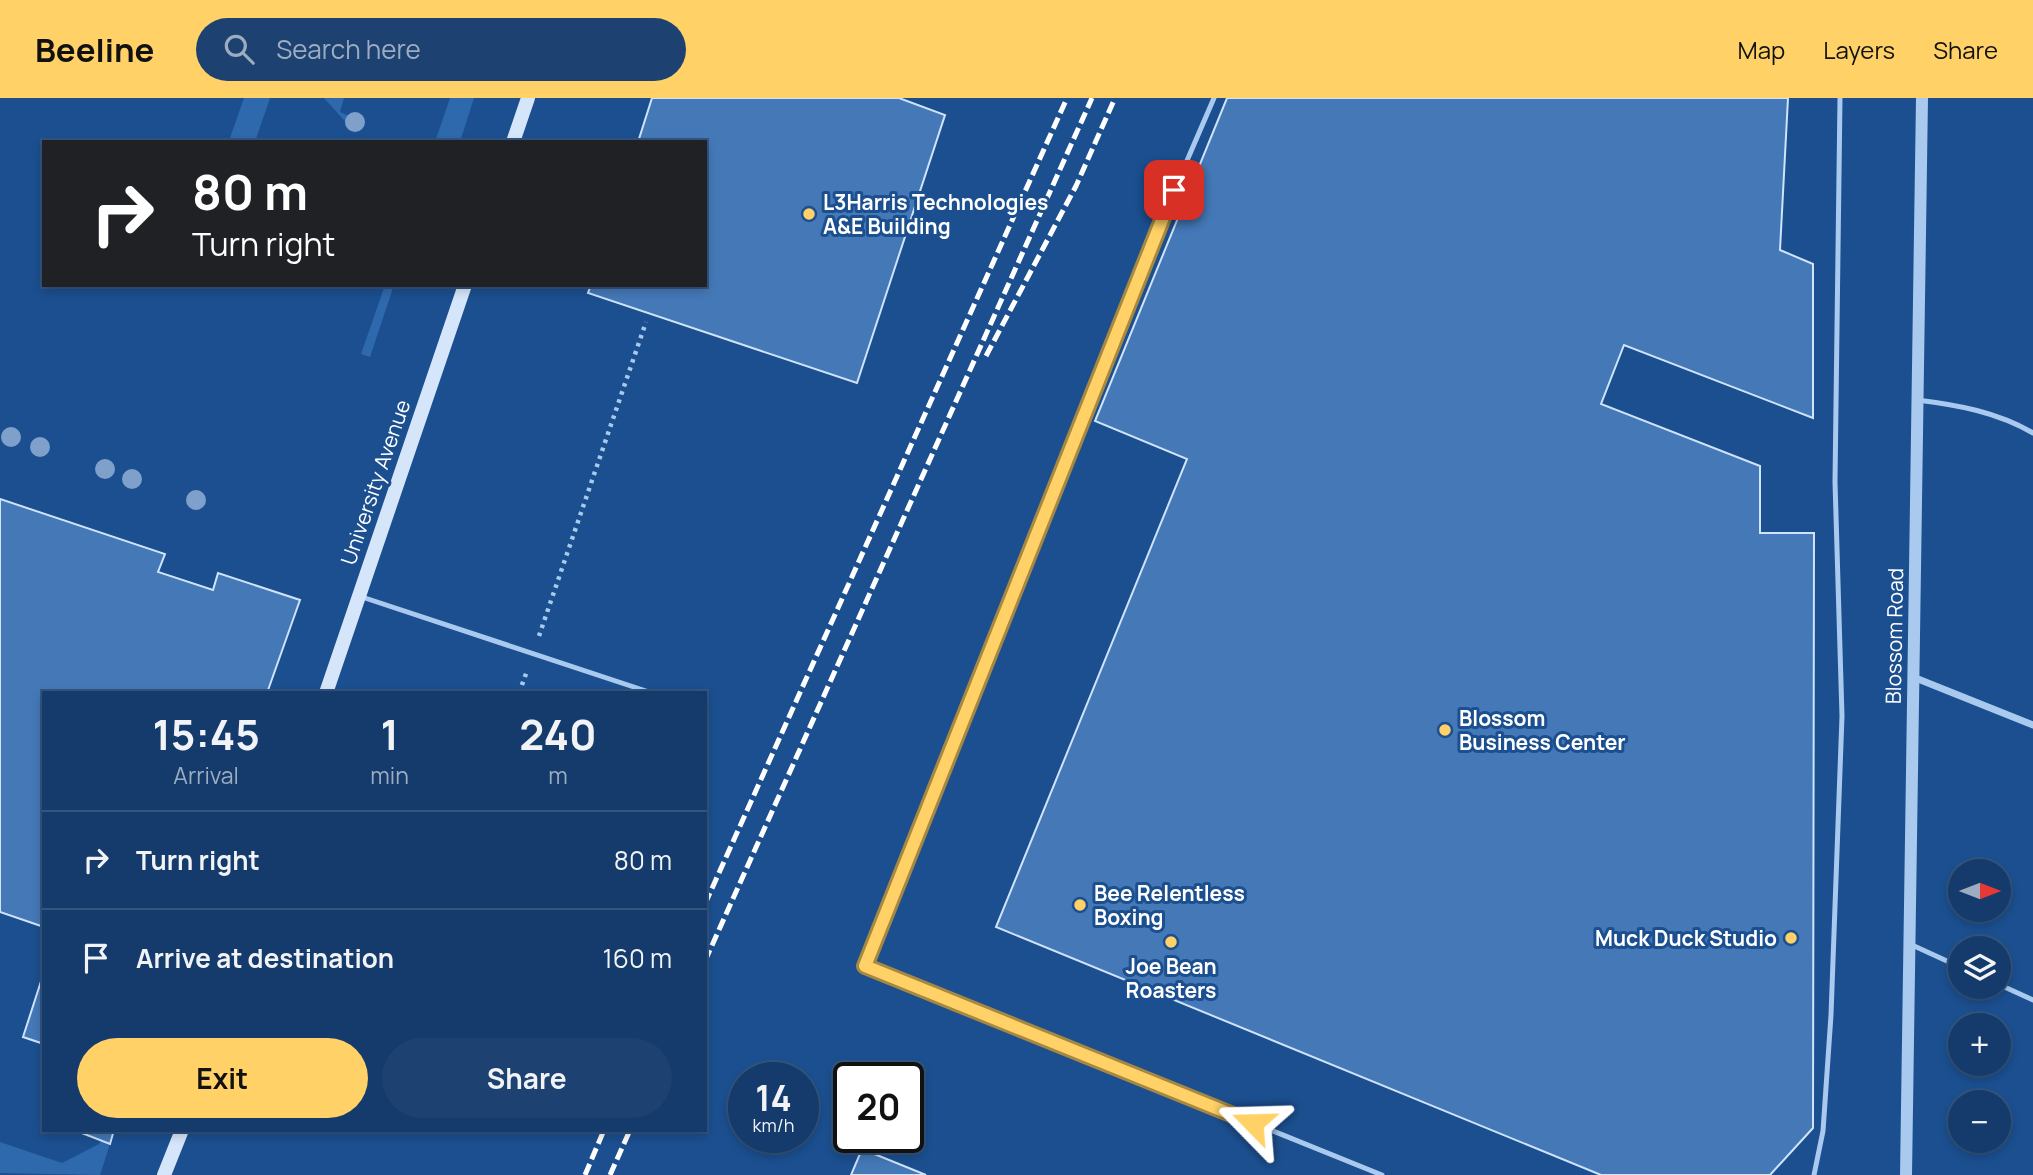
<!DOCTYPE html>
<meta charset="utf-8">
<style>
body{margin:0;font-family:Manrope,sans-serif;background:#1d4271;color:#f1f3f6;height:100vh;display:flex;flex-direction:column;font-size:26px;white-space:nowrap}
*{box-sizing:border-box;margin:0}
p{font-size:23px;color:#9dadc1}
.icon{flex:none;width:38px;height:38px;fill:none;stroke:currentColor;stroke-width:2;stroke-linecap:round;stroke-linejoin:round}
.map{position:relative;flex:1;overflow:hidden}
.drawer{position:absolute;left:42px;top:593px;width:665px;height:441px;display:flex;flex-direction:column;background:#143b6b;border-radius:0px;box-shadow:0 4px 10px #0003,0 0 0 2px #33557e}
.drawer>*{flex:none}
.top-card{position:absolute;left:42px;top:42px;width:665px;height:147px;border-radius:0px;box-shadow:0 4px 10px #0003,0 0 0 2px #33557e;background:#202124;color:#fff;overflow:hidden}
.needle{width:46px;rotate:90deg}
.controls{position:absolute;left:1948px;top:761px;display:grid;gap:14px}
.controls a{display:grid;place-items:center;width:63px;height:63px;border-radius:50%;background:#143b6b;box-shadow:0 4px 10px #0003,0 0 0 2px #33557e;font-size:35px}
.speed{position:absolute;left:728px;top:964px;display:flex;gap:14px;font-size:35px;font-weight:700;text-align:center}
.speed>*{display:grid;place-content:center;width:91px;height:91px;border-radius:50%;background:#143b6b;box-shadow:0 4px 10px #0003,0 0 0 2px #33557e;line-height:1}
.speed small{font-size:18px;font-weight:400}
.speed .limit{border:4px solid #111;border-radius:10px;background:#fff;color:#111}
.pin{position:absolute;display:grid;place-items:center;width:60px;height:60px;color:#fff;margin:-30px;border-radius:14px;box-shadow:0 4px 10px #0006}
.me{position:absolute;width:77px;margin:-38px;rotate:292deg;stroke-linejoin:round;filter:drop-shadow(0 0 5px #0008)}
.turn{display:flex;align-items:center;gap:24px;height:147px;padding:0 35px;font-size:32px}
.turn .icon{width:91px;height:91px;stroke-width:2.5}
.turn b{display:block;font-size:49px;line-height:60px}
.eta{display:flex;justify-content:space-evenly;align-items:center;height:119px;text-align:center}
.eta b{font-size:42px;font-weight:700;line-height:49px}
.button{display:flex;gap:14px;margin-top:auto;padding:14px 35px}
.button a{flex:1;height:80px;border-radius:42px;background:#ffd166;color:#111;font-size:28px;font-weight:700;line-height:80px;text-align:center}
.button a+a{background:#1d4271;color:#f1f3f6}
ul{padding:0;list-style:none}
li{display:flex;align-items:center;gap:21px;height:98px;padding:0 35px;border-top:2px solid #33557e}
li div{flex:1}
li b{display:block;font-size:26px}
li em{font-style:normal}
header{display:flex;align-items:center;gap:42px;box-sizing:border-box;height:98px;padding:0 35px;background:#ffd166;color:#111}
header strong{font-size:33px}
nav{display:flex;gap:38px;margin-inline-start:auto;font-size:24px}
.search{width:490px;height:63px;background:#1d4271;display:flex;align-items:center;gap:18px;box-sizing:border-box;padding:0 24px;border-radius:38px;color:#9dadc1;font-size:26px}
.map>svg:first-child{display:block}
.green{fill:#2e69ad}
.building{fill:#4478b7;stroke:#cfe3fa;stroke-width:2}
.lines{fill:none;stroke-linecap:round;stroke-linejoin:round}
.path{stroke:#a9c9ee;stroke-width:4.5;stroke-dasharray:3.5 5;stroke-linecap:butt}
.service{stroke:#a9c9ee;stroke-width:5}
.minor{stroke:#a9c9ee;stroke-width:7}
.tertiary{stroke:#a9c9ee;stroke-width:12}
.secondary{stroke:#d6e6fa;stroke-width:14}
.rail{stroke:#fff;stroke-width:5;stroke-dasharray:12 5;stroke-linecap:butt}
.tree{fill:#7ea0ca}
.route-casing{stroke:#a68842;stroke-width:18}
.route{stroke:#ffd166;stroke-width:12}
.poi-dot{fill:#ffd166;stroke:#1b4f8f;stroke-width:2.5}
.labels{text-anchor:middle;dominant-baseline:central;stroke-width:6;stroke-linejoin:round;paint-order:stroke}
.poi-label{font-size:21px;font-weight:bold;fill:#fff;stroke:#1b4f8f;text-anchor:start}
.street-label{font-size:21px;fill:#fff;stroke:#1b4f8f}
</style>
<header>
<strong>Beeline</strong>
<div class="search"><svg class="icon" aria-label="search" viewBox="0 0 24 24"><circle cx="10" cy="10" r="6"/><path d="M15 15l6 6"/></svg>Search here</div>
<nav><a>Map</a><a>Layers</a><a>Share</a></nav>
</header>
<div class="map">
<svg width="2033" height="1077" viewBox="0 0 2033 1077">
<rect width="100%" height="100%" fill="#1b4f8f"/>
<g class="green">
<path d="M 244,0 L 270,0 L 255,44 L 230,40 Z"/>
<path d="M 324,0 L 344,0 L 340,14 L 363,24 L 361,31 L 351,30 Z"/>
<path d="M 450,0 L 474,0 L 460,44 L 435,44 Z"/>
<path d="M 385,187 L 394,187 L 370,259 L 361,256 Z"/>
<path d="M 101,1042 L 110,1046 L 100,1077 L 0,1075 L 0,1044 L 62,1065 L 99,1046 Z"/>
</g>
<g class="building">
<path d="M 652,0 L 899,0 L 945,17 L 857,285 L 588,195 L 591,187 L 705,187 L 705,44 L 638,44 Z"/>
<path d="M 1227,0 L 1788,0 L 1780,152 L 1813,166 L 1813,320 L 1624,247 L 1601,306 L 1760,368 L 1760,435 L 1814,435 L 1813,1030 L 1770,1077 L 1601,1077 L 996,829 L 1187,361 L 1095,323 Z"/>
<path d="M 0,401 L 165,456 L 158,474 L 213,492 L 218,475 L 300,502 L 267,595 L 44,595 L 44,829 L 0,814 Z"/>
<path d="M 44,874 L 44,946 L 23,939 Z"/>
<path d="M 74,1032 L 114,1032 L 110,1046 Z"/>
<path d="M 862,1051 L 926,1077 L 851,1077 Z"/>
</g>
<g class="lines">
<g class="path">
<path d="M 539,538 L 646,224"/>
<path d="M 519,595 L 527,573"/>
</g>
<g class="service">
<path d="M 1214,0 L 1145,160 L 865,868 L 1382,1077"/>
<path d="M 1917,302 C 1958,307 1997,314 2033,335"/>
<path d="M 362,499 L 652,595"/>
<path d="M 1912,847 L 1960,869"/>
<path d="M 1998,886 L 2033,902"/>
<path d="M 1814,1077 L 1823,1033 L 1831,917 L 1842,618 L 1835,384 L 1840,0"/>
</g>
<path class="minor" d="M 1913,579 L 2033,627"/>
<path class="tertiary" d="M 1906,1077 L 1922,0"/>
<g class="secondary">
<path d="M 513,44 L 528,0"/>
<path d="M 326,595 L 465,187"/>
<path d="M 164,1077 L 182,1032"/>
</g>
<g class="rail">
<path d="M 986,258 L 1076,88 L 1115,0"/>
<path d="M 705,806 L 1067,0"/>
<path d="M 705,863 L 1092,0"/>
<path d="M 585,1077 L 604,1032"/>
<path d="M 610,1077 L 630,1032"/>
</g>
</g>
<g class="tree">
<circle cx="355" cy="24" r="10"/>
<circle cx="11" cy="339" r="10"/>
<circle cx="40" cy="349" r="10"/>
<circle cx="105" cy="371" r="10"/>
<circle cx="132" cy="381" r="10"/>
<circle cx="196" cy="402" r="10"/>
</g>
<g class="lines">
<g class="route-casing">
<path id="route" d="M 1174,92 L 865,868 L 1253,1025"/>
</g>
<use href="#route" class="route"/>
</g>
<g class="poi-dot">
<circle cx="809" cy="116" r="7"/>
<circle cx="1445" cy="632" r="7"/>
<circle cx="1080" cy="807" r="7"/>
<circle cx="1791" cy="840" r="7"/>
<circle cx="1171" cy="844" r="7"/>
</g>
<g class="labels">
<g class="poi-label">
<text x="823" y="104">L3Harris Technologies<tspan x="823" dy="24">A&amp;E Building</tspan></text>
<text x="1459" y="620">Blossom<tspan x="1459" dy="24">Business Center</tspan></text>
<text x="1094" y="795">Bee Relentless<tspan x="1094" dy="24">Boxing</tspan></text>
<text x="1777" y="840" text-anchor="end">Muck Duck Studio</text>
<text x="1171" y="868" text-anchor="middle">Joe Bean<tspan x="1171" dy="24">Roasters</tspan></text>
</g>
<g class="street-label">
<text transform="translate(375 384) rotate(-71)">University Avenue</text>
<text transform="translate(1894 538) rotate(-89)">Blossom Road</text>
</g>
</g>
</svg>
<div class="controls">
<a><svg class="needle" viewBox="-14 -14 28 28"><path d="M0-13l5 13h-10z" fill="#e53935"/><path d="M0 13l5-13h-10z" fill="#9dadc1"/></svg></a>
<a><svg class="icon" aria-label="layers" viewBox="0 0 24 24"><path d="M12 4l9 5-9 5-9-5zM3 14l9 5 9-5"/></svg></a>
<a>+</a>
<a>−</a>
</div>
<div class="speed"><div>14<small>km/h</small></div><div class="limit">20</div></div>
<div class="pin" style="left:1174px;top:92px;background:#d93025"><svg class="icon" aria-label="arrive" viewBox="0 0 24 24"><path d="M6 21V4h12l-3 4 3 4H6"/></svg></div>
<svg class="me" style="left:1253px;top:1025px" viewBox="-20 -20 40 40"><path d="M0-17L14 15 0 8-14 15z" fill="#ffd166" stroke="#fff" stroke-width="4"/></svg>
<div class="top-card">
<div class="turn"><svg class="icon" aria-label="right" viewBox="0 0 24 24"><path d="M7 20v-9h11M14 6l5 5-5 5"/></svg><div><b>80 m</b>Turn right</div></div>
</div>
<section class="drawer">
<div class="eta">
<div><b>15:45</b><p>Arrival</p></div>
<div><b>1</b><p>min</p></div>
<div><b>240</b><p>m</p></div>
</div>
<ul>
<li><svg class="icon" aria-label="right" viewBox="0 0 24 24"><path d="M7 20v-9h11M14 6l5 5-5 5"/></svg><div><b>Turn right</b></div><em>80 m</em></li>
<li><svg class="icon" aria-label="arrive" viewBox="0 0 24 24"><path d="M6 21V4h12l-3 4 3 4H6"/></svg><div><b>Arrive at destination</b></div><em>160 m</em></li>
</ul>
<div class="button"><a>Exit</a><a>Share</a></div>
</section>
</div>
